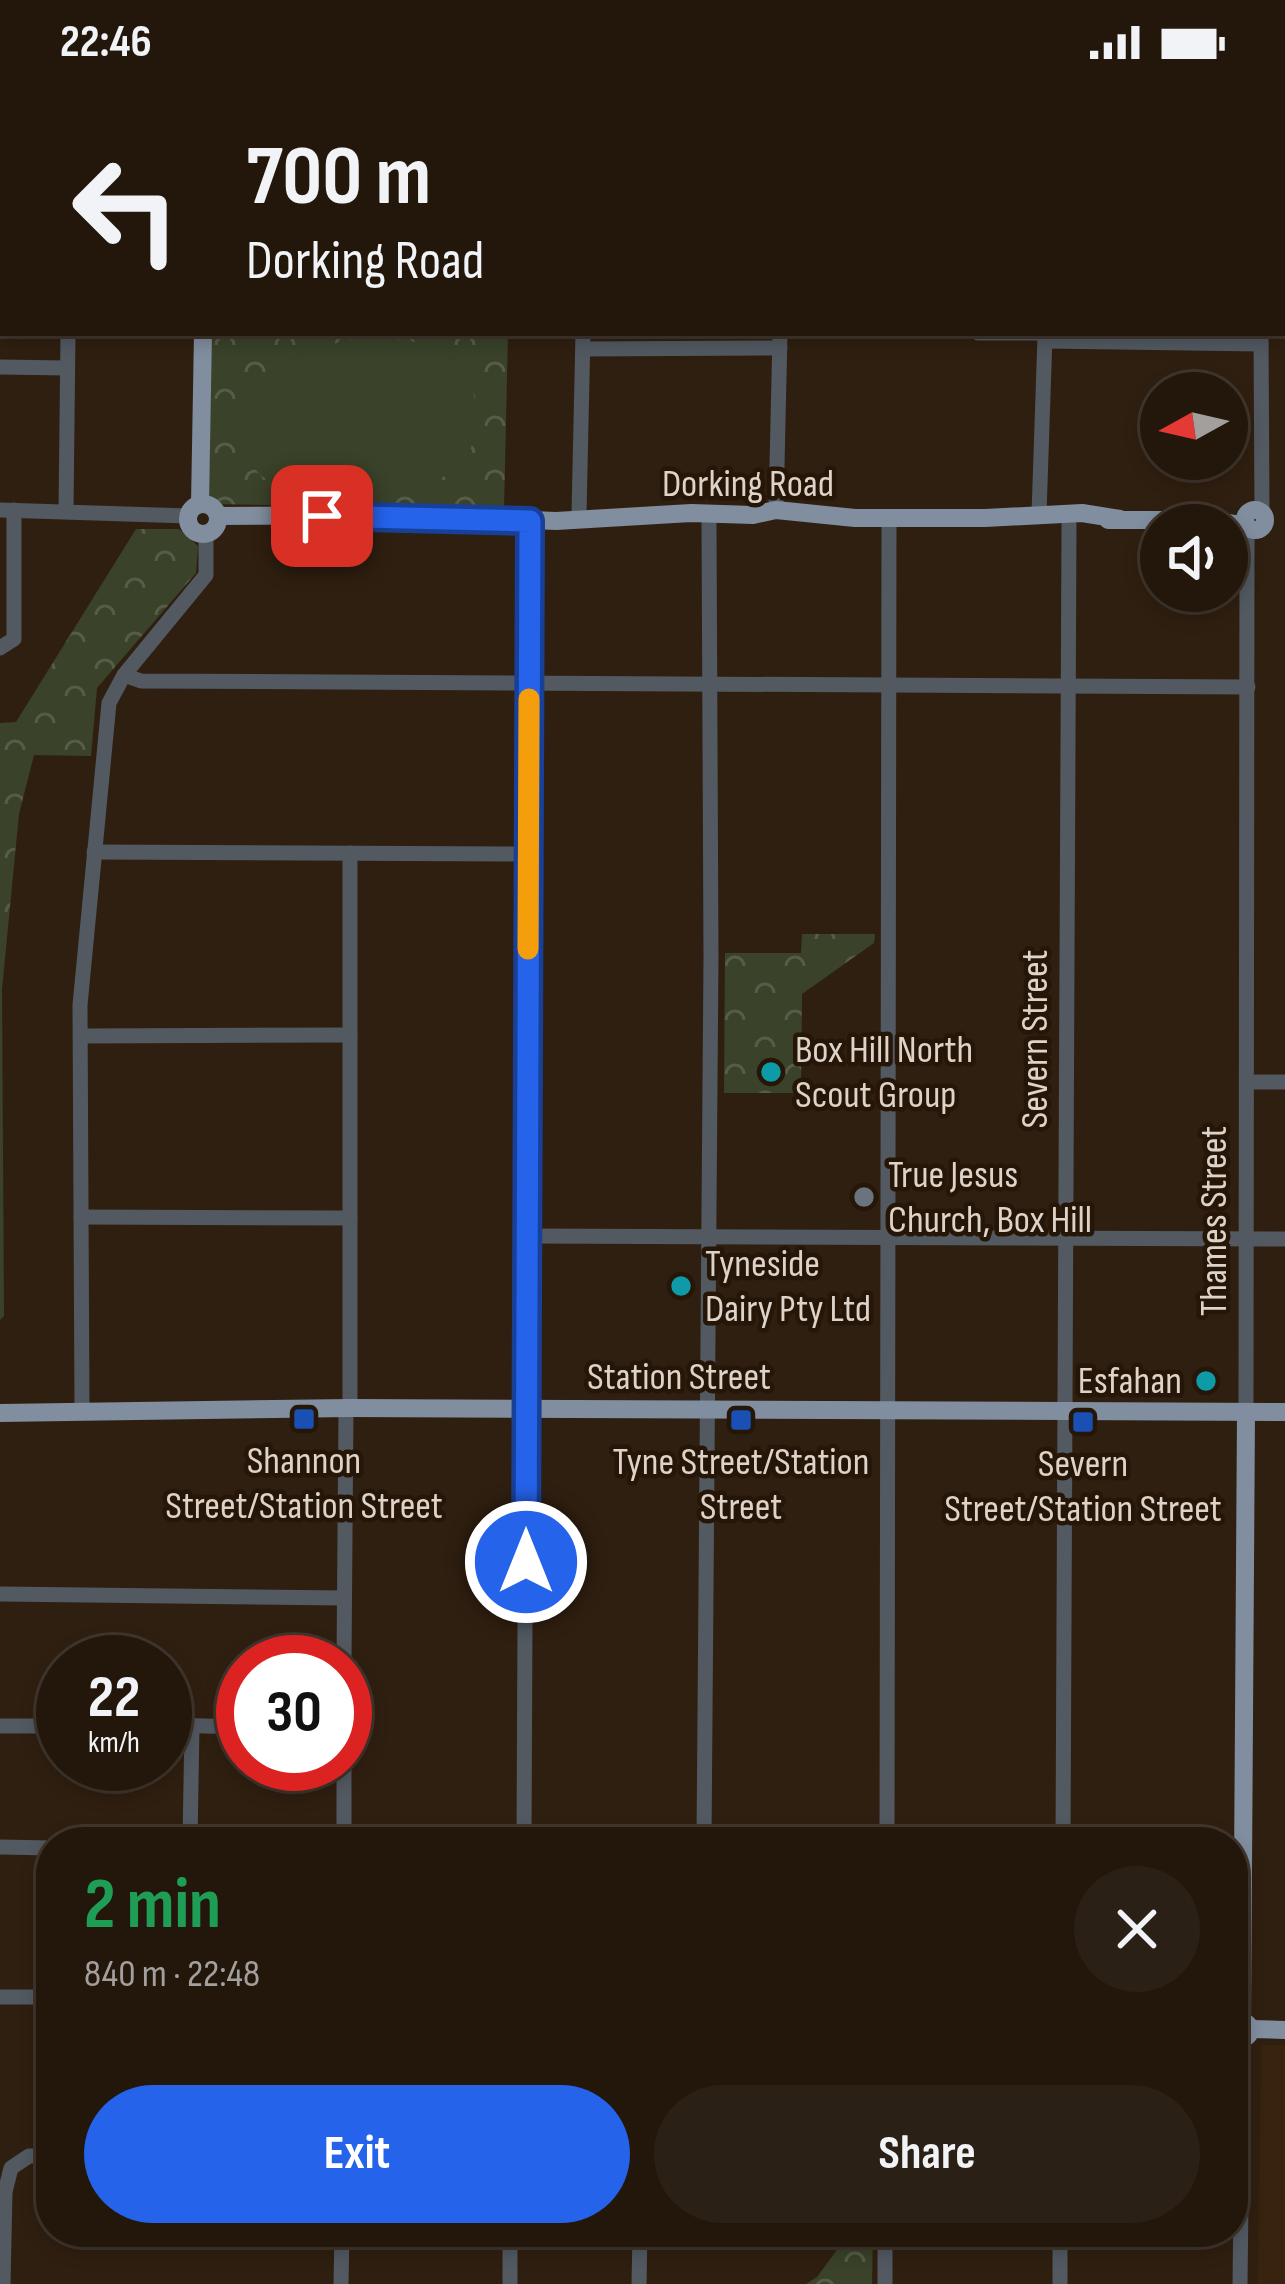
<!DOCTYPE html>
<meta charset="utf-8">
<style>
body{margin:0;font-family:"Sofia Sans Condensed",sans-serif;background:#2b2015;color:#f1f3f6;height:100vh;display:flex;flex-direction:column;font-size:45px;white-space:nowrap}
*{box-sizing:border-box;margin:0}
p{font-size:39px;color:#a39f9d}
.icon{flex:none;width:66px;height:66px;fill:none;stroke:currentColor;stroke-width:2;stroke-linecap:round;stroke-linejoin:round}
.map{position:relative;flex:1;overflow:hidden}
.details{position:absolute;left:36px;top:1743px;width:1212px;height:420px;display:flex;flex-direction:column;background:#23170c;border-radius:48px;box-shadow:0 6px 18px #0003,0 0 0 3px #40362d}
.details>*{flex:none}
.top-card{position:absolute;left:0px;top:0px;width:1287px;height:252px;box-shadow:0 6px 18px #0003,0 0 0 3px #40362d;background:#23170c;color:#f1f3f6;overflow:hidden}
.needle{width:78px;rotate:262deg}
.fabs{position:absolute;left:1140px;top:288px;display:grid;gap:24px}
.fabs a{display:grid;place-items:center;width:108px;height:108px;border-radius:50%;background:#23170c;box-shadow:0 6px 18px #0003,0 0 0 3px #40362d;font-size:60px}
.speed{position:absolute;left:36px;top:1551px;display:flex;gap:24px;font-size:60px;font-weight:700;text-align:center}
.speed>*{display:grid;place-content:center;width:156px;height:156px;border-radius:50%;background:#23170c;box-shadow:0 6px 18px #0003,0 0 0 3px #40362d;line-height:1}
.speed small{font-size:30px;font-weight:400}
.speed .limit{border:18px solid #d22;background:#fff;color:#111}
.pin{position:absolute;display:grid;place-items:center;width:102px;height:102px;color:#fff;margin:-51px;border-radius:24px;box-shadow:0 6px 18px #0006}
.me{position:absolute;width:132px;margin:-66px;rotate:0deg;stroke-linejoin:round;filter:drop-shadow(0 0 9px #0008)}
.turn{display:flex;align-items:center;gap:42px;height:252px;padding:0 48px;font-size:54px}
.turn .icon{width:156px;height:156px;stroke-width:2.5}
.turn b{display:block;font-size:84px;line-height:102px}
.round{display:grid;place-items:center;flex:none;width:126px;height:126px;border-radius:63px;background:#2b2015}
.headline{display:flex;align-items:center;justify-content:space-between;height:204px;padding:0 48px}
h1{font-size:72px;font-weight:700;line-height:90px;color:#1e9e55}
.action{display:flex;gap:24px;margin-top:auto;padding:24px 48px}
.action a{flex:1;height:138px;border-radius:72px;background:#2563eb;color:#fff;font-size:48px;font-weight:700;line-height:138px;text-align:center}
.action a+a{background:#2b2015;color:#f1f3f6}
.status{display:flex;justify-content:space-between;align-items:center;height:84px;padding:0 60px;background:#23170c;direction:ltr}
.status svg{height:33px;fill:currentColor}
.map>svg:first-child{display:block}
.built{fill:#38240e}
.park{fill:url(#park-crowns)}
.pitch{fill:#3a4229}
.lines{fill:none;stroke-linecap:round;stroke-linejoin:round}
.minor{stroke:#525961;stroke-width:15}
.major{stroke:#808e9f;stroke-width:18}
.route-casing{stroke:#184099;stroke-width:30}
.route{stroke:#2563eb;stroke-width:21}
.slow{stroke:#f59e0b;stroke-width:21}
.culture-dot{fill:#0f9aa8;stroke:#251607;stroke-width:4.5}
.worship-dot{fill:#6b7280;stroke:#251607;stroke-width:4.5}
.transit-dot{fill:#1a4fb4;stroke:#251607;stroke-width:4.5}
.labels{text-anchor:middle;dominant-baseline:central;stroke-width:9;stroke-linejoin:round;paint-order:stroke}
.street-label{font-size:39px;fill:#ded3c9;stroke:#251607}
.poi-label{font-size:39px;fill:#ded3c9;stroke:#251607;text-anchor:start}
</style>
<div class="status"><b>22:46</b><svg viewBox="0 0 49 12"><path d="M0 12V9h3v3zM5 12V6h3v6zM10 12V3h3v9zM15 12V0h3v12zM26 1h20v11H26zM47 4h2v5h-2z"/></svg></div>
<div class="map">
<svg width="1285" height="2200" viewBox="0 0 1285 2200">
<defs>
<pattern id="park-crowns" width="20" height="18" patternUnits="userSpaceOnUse" patternTransform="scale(3)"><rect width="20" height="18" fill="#3a4229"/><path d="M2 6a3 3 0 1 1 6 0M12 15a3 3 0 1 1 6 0" fill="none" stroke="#565c47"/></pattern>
</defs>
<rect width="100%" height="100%" fill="#2f1f10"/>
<path class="built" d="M 1261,1961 L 1285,1961 L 1285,2200 L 1258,2200 Z"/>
<g class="park">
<path d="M 209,249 L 508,249 L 504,425 L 208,420 Z"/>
<path d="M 136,445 L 179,445 L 198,462 L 196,489 L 97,604 L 91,672 L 34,671 L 19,730 L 2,905 L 4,1232 L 0,1236 L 0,639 L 16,638 Z"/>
<path d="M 802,850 L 875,850 L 874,859 L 802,910 L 801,1009 L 724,1009 L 725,869 L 801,869 Z"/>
<path d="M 850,2148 L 873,2148 L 872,2200 L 806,2200 L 817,2193 Z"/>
</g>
<path class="pitch" d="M 369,252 C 425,258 465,260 477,324 C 480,340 474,362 464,376 C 432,419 309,421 266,395 C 252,386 247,371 244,356 C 234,285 313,262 369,252 Z"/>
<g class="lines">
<g class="minor">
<path d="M 159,0 L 207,1"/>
<path d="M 524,0 L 524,3"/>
<path d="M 69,3 L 69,0"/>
<path d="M 357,3 L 357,0"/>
<path d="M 779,3 L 779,0"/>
<path d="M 1046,3 L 1046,0"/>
<path d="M 1260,3 L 1260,0"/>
<path d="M 1284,40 L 1285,40"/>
<path d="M 0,140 L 3,140"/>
<path d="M 1284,244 L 1285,244"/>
<path d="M 978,249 L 1039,249"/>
<path d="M 1261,249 L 1262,429"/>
<path d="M 1045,257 L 1261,260"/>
<path d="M 583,265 L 780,264"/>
<path d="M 0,283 L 67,284"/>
<path d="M 0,426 L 189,432"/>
<path d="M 776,426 L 780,249"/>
<path d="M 66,427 L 68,249"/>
<path d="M 579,430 L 583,249"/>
<path d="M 1039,430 L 1045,252"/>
<path d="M 0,564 L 14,555 L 14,426"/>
<path d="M 124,591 L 141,597 L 1248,603"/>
<path d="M 94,768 L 528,770"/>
<path d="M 81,952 L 350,951"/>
<path d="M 1247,998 L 1285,998"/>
<path d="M 81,1133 L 350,1134"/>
<path d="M 528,1152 L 1285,1155"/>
<path d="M 350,1324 L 350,769"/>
<path d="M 82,1327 L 80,921 L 109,619 L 124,591 L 206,491 L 206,450"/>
<path d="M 1246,1329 L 1247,443"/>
<path d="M 0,1510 L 344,1514"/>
<path d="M 344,1578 L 346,1324"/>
<path d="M 165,1641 L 243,1643"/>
<path d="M 0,1642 L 63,1642"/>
<path d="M 190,1758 L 192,1641"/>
<path d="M 344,1758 L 344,1680"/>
<path d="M 524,1758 L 530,437"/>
<path d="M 704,1758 L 711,873 L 709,439"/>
<path d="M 887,1758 L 889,434"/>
<path d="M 1063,1758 L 1069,440"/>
<path d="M 0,1763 L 51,1764"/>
<path d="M 0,1913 L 51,1913"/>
<path d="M 1233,1946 L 1234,1946"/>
<path d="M 3,2200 L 5,2108 L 11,2084 L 29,2072 L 51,2072"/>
<path d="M 341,2200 L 342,2148"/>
<path d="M 510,2200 L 510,2148"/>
<path d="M 639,2200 L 640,2148"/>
<path d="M 885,2200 L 885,2148"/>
<path d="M 1060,2200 L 1060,2148"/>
<path d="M 1240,2200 L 1243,1955"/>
</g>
<g class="major">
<path d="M 207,0 L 207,3"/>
<circle cx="203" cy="435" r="15"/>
<path d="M 200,420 L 203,249"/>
<circle cx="1255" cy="436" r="10"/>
<path d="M 218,432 L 440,431"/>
<path d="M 432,432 L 556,437 L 691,429 L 753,431 L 776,426 L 855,434 L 985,434 L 1082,429 L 1120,435"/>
<path d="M 1108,436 L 1212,436 L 1247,442"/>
<path d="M 0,1329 L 350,1324 L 1285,1328"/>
<path d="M 1242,1937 L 1246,1329"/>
<circle cx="1242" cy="1946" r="8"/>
<path d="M 1251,1945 L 1285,1946"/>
</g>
</g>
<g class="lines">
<g class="route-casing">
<path id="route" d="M 322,432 L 530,437 L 526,1478"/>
</g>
<use href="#route" class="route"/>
<path class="slow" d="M 528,865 L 529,615"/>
</g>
<g class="culture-dot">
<circle cx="771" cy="988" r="12"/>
<circle cx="681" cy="1202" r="12"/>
<circle cx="1206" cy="1297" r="12"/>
</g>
<circle class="worship-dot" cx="864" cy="1113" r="12"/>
<g class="transit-dot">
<rect x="292" y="1323" width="24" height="24" rx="6"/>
<rect x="729" y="1324" width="24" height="24" rx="6"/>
<rect x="1071" y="1326" width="24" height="24" rx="6"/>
</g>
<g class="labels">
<g class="street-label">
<text x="748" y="400">Dorking Road</text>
<text transform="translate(1035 955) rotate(-90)">Severn Street</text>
<text transform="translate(1214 1137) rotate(-90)">Thames Street</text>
<text x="679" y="1293">Station Street</text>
</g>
<g class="poi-label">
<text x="795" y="966">Box Hill North<tspan x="795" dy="45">Scout Group</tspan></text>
<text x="888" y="1091">True Jesus<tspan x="888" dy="45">Church, Box Hill</tspan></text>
<text x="705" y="1180">Tyneside<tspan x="705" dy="45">Dairy Pty Ltd</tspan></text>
<text x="1182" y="1297" text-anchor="end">Esfahan</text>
<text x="304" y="1377" text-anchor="middle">Shannon<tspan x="304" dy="45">Street/Station Street</tspan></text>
<text x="741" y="1378" text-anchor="middle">Tyne Street/Station<tspan x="741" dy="45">Street</tspan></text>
<text x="1083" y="1380" text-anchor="middle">Severn<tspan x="1083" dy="45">Street/Station Street</tspan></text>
</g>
</g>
</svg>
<div class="fabs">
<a><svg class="needle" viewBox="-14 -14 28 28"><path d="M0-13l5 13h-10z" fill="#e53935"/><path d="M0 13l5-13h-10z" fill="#a39f9d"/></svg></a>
<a><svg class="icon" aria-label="sound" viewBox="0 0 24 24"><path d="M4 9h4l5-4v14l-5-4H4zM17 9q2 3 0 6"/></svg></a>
</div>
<div class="speed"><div>22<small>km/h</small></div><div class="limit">30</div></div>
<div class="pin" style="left:322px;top:432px;background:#d93025"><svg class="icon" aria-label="arrive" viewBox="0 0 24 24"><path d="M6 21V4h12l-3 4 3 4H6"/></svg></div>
<svg class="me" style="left:526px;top:1478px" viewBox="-20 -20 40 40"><circle r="17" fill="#2563eb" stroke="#fff" stroke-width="3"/><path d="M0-11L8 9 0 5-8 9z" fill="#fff"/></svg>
<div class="top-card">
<div class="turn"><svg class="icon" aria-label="left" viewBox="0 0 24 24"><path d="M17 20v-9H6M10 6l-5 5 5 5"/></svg><div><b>700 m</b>Dorking Road</div></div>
</div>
<section class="details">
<div class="headline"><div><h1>2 min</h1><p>840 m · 22:48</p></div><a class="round"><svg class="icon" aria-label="close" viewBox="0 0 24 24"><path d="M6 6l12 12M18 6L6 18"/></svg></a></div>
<div class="action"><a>Exit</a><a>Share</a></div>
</section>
</div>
